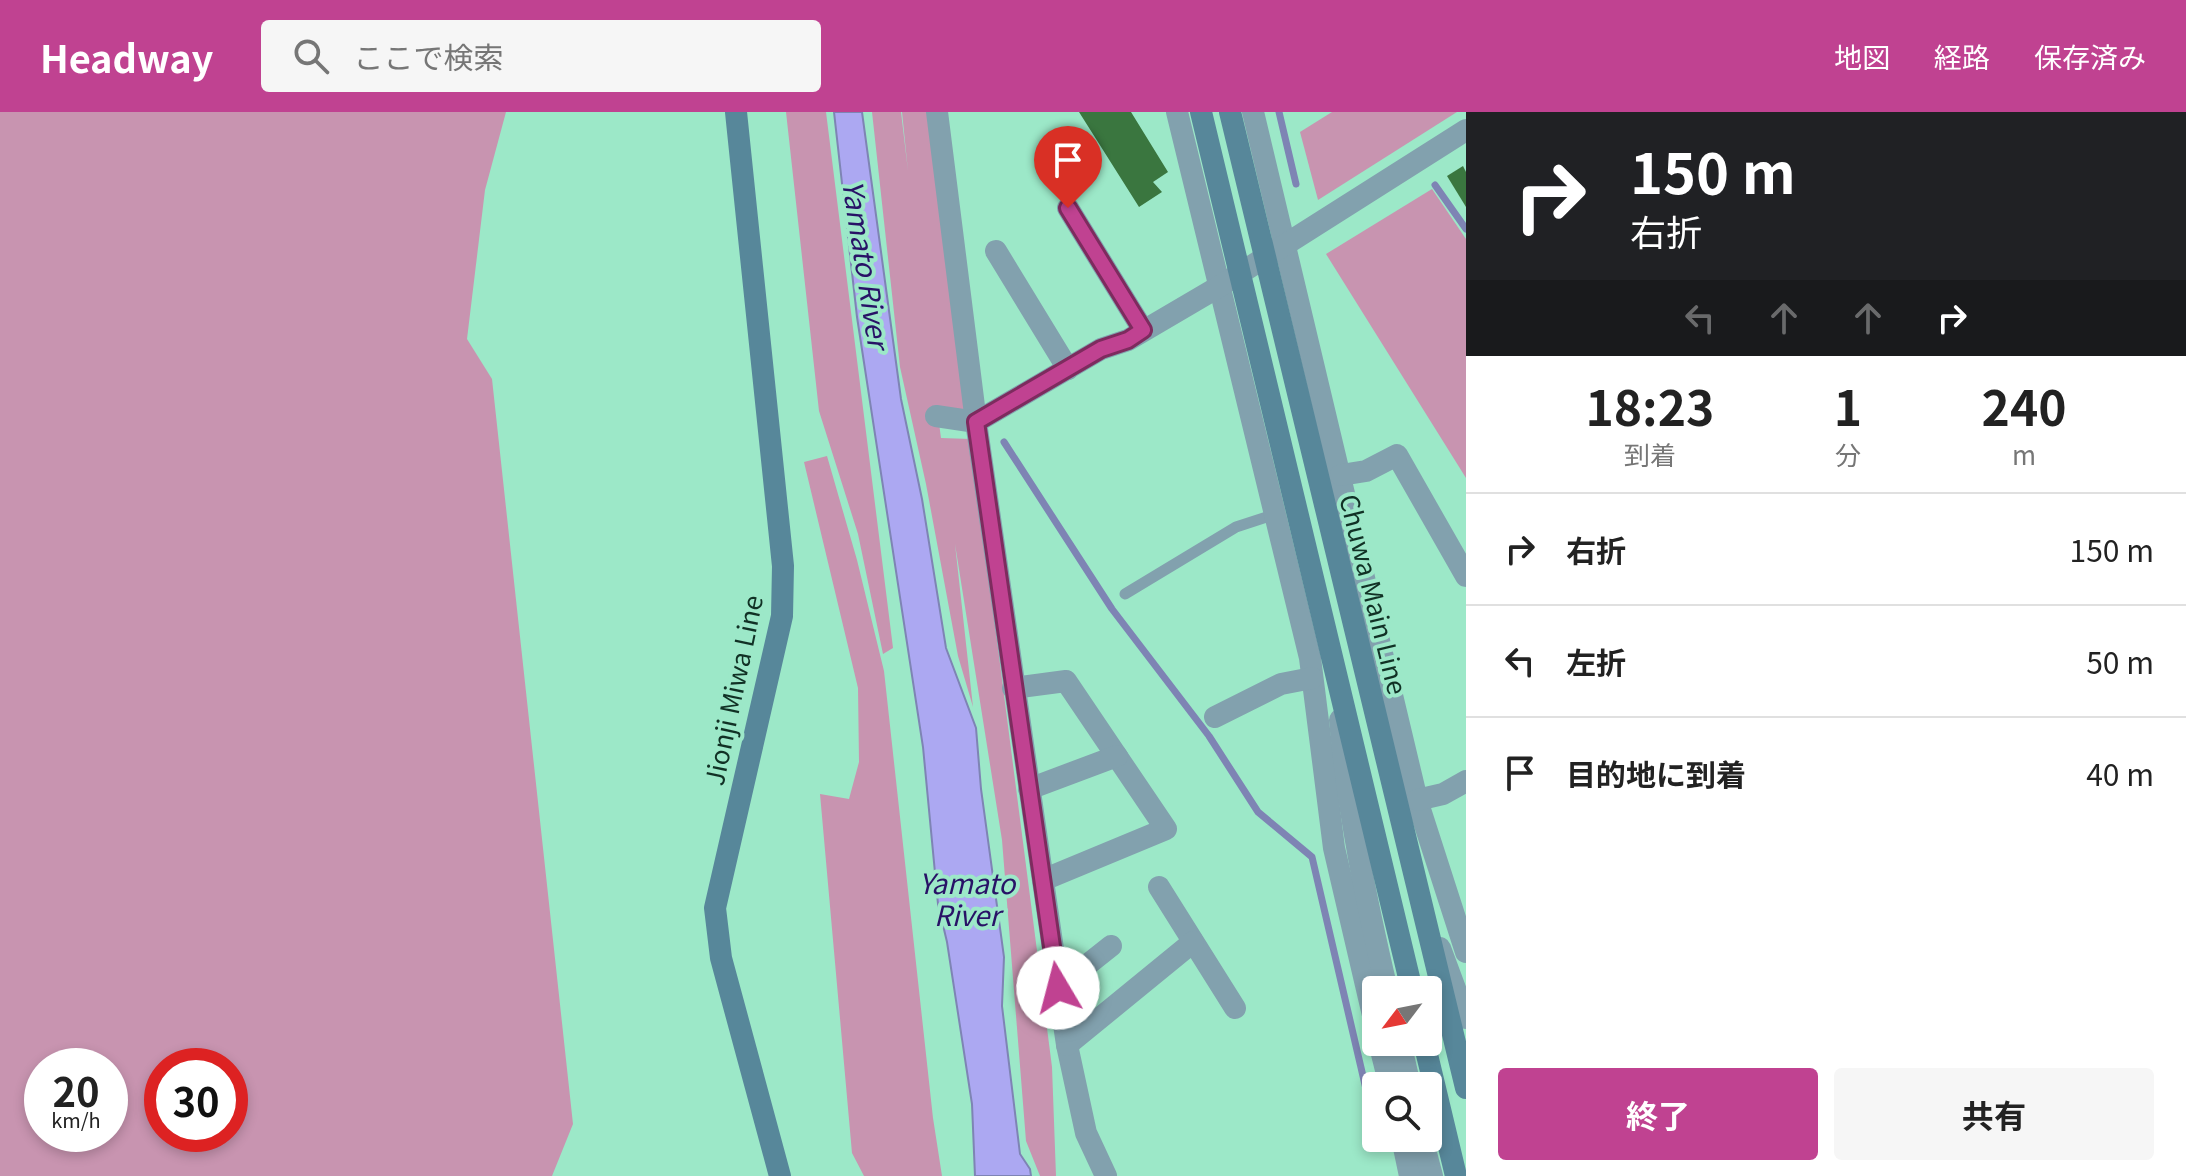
<!DOCTYPE html>
<html lang="ja">
<meta charset="utf-8">
<style>
body{margin:0;font-family:Georgia,"Noto Sans JP",serif;background:#f6f6f6;color:#222;height:100vh;display:flex;flex-direction:column;font-size:30px;white-space:nowrap}
*{box-sizing:border-box;margin:0}
p{font-size:26px;color:#767676}
.icon{flex:none;width:44px;height:44px;fill:none;stroke:currentColor;stroke-width:2;stroke-linecap:round;stroke-linejoin:round}
.map{position:relative;flex:1;overflow:hidden}
.details{display:flex;flex-direction:column;background:#fff;width:720px}
.details>*{flex:none}
.top-card{background:#202124;color:#fff;overflow:hidden}
.needle{width:52px;rotate:238deg}
.tools{position:absolute;left:1362px;top:864px;display:grid;gap:16px}
.tools a{display:grid;place-items:center;width:80px;height:80px;border-radius:8px;background:#fff;box-shadow:0 4px 12px #0003;font-size:40px}
.speed{position:absolute;left:24px;top:936px;display:flex;gap:16px;font-size:40px;font-weight:700;text-align:center}
.speed>*{display:grid;place-content:center;width:104px;height:104px;border-radius:50%;background:#fff;box-shadow:0 4px 12px #0003;line-height:1}
.speed small{font-size:20px;font-weight:400}
.speed .limit{border:12px solid #d22;background:#fff;color:#111}
.pin{position:absolute;display:grid;place-items:center;width:68px;height:68px;color:#fff;margin:-82px -34px;border-radius:50% 50% 50% 0;rotate:-45deg;box-shadow:0 0 8px #0007}
.pin .icon{rotate:45deg}
.me{position:absolute;width:88px;margin:-44px;rotate:352deg;stroke-linejoin:round;filter:drop-shadow(0 0 6px #0008)}
.turn{display:flex;align-items:center;gap:28px;height:168px;padding:0 32px;font-size:36px}
.turn .icon{width:104px;height:104px;stroke-width:2.5}
.turn b{display:block;font-size:56px;line-height:68px}
.lanes{display:flex;align-items:center;height:76px;padding:0 32px;background:#0003;justify-content:center;gap:40px;direction:ltr}
.lanes .off{opacity:.35}
.eta{display:flex;justify-content:space-evenly;align-items:center;height:136px;text-align:center}
.eta b{font-size:48px;font-weight:700;line-height:56px}
.primary-button{display:flex;gap:16px;margin-top:auto;padding:16px 32px}
.primary-button a{flex:1;height:92px;border-radius:8px;background:#c04291;color:#fff;font-size:32px;font-weight:700;line-height:92px;text-align:center}
.primary-button a+a{background:#f6f6f6;color:#222}
ul{padding:0;list-style:none}
li{display:flex;align-items:center;gap:24px;height:112px;padding:0 32px;border-top:2px solid #e0e0e0}
li div{flex:1}
li b{display:block;font-size:30px}
li em{font-style:normal}
header{display:flex;align-items:center;gap:48px;box-sizing:border-box;height:112px;padding:0 40px;background:#c04291;color:#fff}
header strong{font-size:38px}
nav{display:flex;gap:44px;margin-inline-start:auto;font-size:28px}
.search{width:560px;height:72px;background:#f6f6f6;display:flex;align-items:center;gap:20px;box-sizing:border-box;padding:0 28px;border-radius:8px;color:#767676;font-size:30px}
main{display:flex;flex:1;min-height:0}
.map>svg:first-child{display:block}
.green{fill:#c894b0;fill-rule:evenodd}
.water{fill:#aca8f2;stroke:#7e84b4;stroke-width:2}
.lines{fill:none;stroke-linecap:round;stroke-linejoin:round}
.stream{stroke:#7e84b4;stroke-width:7}
.building{fill:#3a763f}
.service{stroke:#82a1ae;stroke-width:11}
.minor{stroke:#82a1ae;stroke-width:22}
.secondary{stroke:#57879a;stroke-width:22}
.route-casing{stroke:#7d2b5e;stroke-width:20}
.route{stroke:#c04291;stroke-width:14}
.labels{text-anchor:middle;dominant-baseline:central;stroke-width:8;stroke-linejoin:round;paint-order:stroke}
.street-label{font-size:26px;fill:#113125;stroke:#9ce8c8}
.water-label{font-size:28px;font-style:italic;fill:#281266;stroke:#9ce8c8}
</style>
<header>
<strong>Headway</strong>
<div class="search"><svg class="icon" aria-label="search" viewBox="0 0 24 24"><circle cx="10" cy="10" r="6"/><path d="M15 15l6 6"/></svg>ここで検索</div>
<nav><a>地図</a><a>経路</a><a>保存済み</a></nav>
</header>
<main>
<div class="map">
<svg width="1466" height="1064" viewBox="0 0 1466 1064">
<rect width="100%" height="100%" fill="#9ce8c8"/>
<g class="green">
<path d="M 0,0 L 506,0 L 485,78 L 467,227 L 492,267 L 573,1012 L 552,1064 L 0,1064 ZM 42,954 L 110,954 L 110,1022 L 42,1022 ZM 230,954 L 230,1022 L 162,1022 L 162,954 Z"/>
<path d="M 786,0 L 826,0 L 893,536 L 883,542 L 858,422 L 819,299 Z"/>
<path d="M 872,0 L 901,0 L 908,59 L 902,0 L 932,0 L 969,310 L 938,304 L 941,326 L 971,327 L 1052,955 L 1056,1064 L 1040,1064 L 1026,1029 L 1002,728 L 955,432 L 973,595 L 958,544 L 926,372 L 900,255 Z"/>
<path d="M 1332,0 L 1457,0 L 1318,88 L 1300,20 Z"/>
<path d="M 1432,77 L 1466,127 L 1466,366 L 1326,142 Z"/>
<path d="M 827,344 L 857,448 L 884,559 L 933,1006 L 942,1064 L 864,1064 L 852,1041 L 820,682 L 849,687 L 859,650 L 858,576 L 804,350 Z"/>
</g>
<path class="water" d="M 834,0 L 862,0 L 901,287 L 922,387 L 946,536 L 976,616 L 981,677 L 1004,845 L 1002,894 L 1020,1042 L 1030,1057 L 1031,1064 L 975,1064 L 972,992 L 947,830 L 938,792 L 923,635 L 857,205 Z"/>
<g class="lines">
<g class="stream">
<path d="M 1279,0 L 1296,72"/>
<path d="M 1435,73 L 1466,117"/>
<path d="M 1004,330 L 1112,497 L 1209,624 L 1258,700 L 1312,745 L 1376,1020"/>
<path d="M 1377,1026 L 1378,1027"/>
</g>
</g>
<g class="building">
<path d="M 1079,0 L 1131,0 L 1168,60 L 1153,70 L 1162,80 L 1139,95 Z"/>
<path d="M 1463,54 L 1466,60 L 1466,95 L 1447,64 Z"/>
</g>
<g class="lines">
<path class="service" d="M 1125,482 L 1236,415 L 1273,403"/>
<g class="minor">
<path d="M 937,0 L 976,310 L 1067,933 L 1086,1021 L 1106,1064"/>
<path d="M 1177,0 L 1310,546 L 1334,736 L 1376,916"/>
<path d="M 1253,0 L 1417,688 L 1466,840"/>
<path d="M 1068,96 L 1143,218"/>
<path d="M 996,139 L 1068,257"/>
<path d="M 936,304 L 976,310 L 1101,237 L 1128,228 L 1220,174 L 1466,18"/>
<path d="M 1341,363 L 1366,359 L 1397,343 L 1466,464"/>
<path d="M 1013,576 L 1066,569 L 1166,717 L 1043,768"/>
<path d="M 1215,605 L 1281,572 L 1312,566"/>
<path d="M 1340,608 C 1348,700 1366,788 1387,878"/>
<path d="M 1029,677 L 1117,644"/>
<path d="M 1417,688 L 1443,682 L 1466,669"/>
<path d="M 1159,775 L 1235,896"/>
<path d="M 1440,836 L 1466,906"/>
<path d="M 1058,876 L 1111,834"/>
<path d="M 1379,930 L 1390,974"/>
<path d="M 1400,930 L 1410,974"/>
<path d="M 1067,933 L 1193,830"/>
<path d="M 1402,1026 L 1410,1064"/>
<path d="M 1422,1026 L 1432,1064"/>
</g>
<g class="secondary">
<path d="M 736,0 L 783,454 L 782,504 L 715,796 L 721,846 L 780,1064"/>
<path d="M 1201,0 L 1412,878"/>
<path d="M 1230,0 L 1466,976"/>
<path d="M 1424,930 L 1456,1064"/>
</g>
</g>
<g class="lines">
<g class="route-casing">
<path id="route" d="M 1058,876 L 976,310 L 1101,237 L 1128,228 L 1143,218 L 1068,96"/>
</g>
<use href="#route" class="route"/>
</g>
<g class="labels">
<g class="street-label">
<text transform="translate(1375 482) rotate(76)">Chuwa Main Line</text>
<text transform="translate(732 578) rotate(-78)">Jionji Miwa Line</text>
</g>
<g class="water-label">
<text transform="translate(867 152) rotate(81)">Yamato River</text>
<text x="967" y="770">Yamato<tspan x="967" dy="32">River</tspan></text>
</g>
</g>
</svg>
<div class="tools">
<a><svg class="needle" viewBox="-14 -14 28 28"><path d="M0-13l5 13h-10z" fill="#e53935"/><path d="M0 13l5-13h-10z" fill="#767676"/></svg></a>
<a><svg class="icon" aria-label="search" viewBox="0 0 24 24"><circle cx="10" cy="10" r="6"/><path d="M15 15l6 6"/></svg></a>
</div>
<div class="speed"><div>20<small>km/h</small></div><div class="limit">30</div></div>
<div class="pin" style="left:1068px;top:96px;background:#d93025"><svg class="icon" aria-label="arrive" viewBox="0 0 24 24"><path d="M6 21V4h12l-3 4 3 4H6"/></svg></div>
<svg class="me" style="left:1058px;top:876px" viewBox="-20 -20 40 40"><circle r="19" fill="#fff"/><path d="M0-13L10 11 0 6-10 11z" fill="#c04291"/></svg>
</div>
<section class="details">
<div class="top-card">
<div class="turn"><svg class="icon" aria-label="right" viewBox="0 0 24 24"><path d="M7 20v-9h11M14 6l5 5-5 5"/></svg><div><b>150 m</b>右折</div></div>
<div class="lanes"><svg class="icon off" aria-label="left" viewBox="0 0 24 24"><path d="M17 20v-9H6M10 6l-5 5 5 5"/></svg><svg class="icon off" aria-label="ahead" viewBox="0 0 24 24"><path d="M12 20V5M6 11l6-6 6 6"/></svg><svg class="icon off" aria-label="ahead" viewBox="0 0 24 24"><path d="M12 20V5M6 11l6-6 6 6"/></svg><svg class="icon" aria-label="right" viewBox="0 0 24 24"><path d="M7 20v-9h11M14 6l5 5-5 5"/></svg></div>
</div>
<div class="eta">
<div><b>18:23</b><p>到着</p></div>
<div><b>1</b><p>分</p></div>
<div><b>240</b><p>m</p></div>
</div>
<ul>
<li><svg class="icon" aria-label="right" viewBox="0 0 24 24"><path d="M7 20v-9h11M14 6l5 5-5 5"/></svg><div><b>右折</b></div><em>150 m</em></li>
<li><svg class="icon" aria-label="left" viewBox="0 0 24 24"><path d="M17 20v-9H6M10 6l-5 5 5 5"/></svg><div><b>左折</b></div><em>50 m</em></li>
<li><svg class="icon" aria-label="arrive" viewBox="0 0 24 24"><path d="M6 21V4h12l-3 4 3 4H6"/></svg><div><b>目的地に到着</b></div><em>40 m</em></li>
</ul>
<div class="primary-button"><a>終了</a><a>共有</a></div>
</section>
</main>
